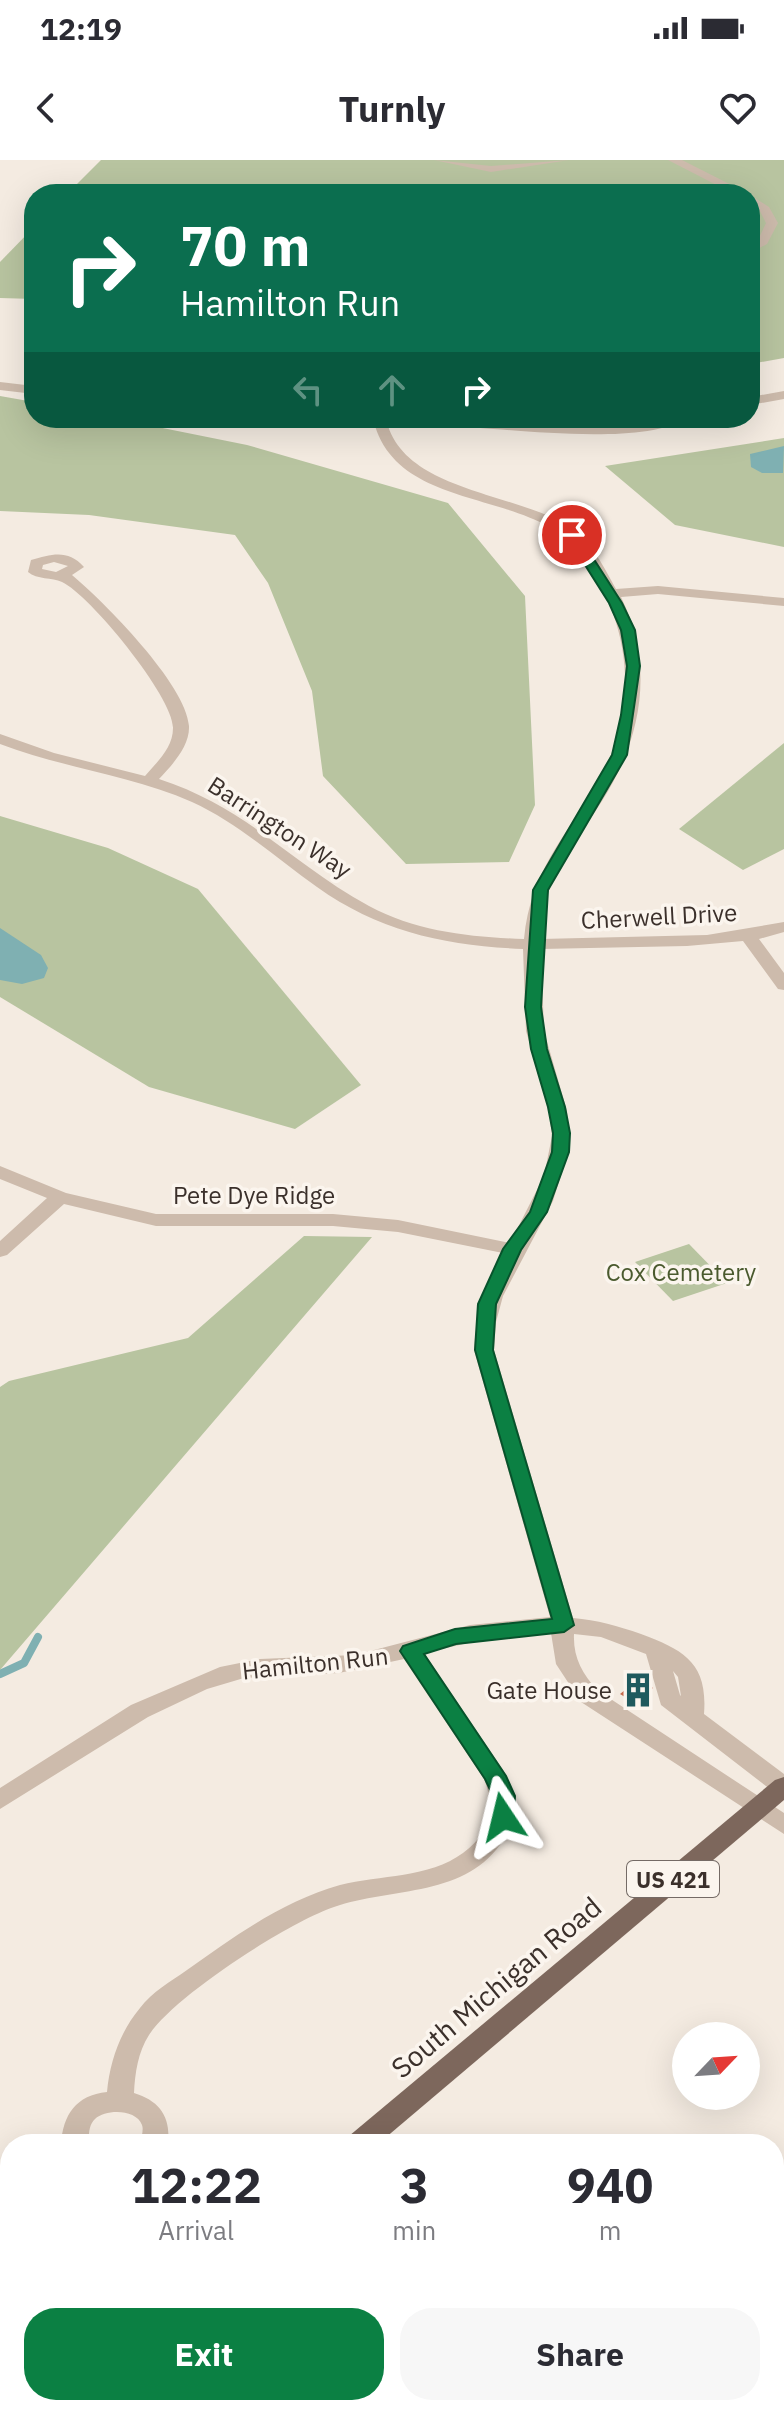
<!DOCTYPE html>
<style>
body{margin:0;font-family:"IBM Plex Sans",sans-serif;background:#f7f7f7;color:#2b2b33;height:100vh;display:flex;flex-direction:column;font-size:30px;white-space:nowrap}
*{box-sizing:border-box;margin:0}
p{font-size:26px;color:#7c7c81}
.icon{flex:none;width:44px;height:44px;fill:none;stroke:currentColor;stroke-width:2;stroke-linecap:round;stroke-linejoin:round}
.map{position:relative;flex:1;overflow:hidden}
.details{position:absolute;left:0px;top:1974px;width:784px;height:282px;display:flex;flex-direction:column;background:#fff;border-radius:32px 32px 0 0;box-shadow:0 8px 32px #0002}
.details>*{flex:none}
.hud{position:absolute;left:24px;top:24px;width:736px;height:244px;border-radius:32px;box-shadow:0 8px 32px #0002;background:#0b6e4f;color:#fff;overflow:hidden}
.needle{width:52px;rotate:65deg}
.tools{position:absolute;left:672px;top:1862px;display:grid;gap:16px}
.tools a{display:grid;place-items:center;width:88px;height:88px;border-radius:50%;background:#fff;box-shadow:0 8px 32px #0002;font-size:40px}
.pin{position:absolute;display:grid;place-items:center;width:68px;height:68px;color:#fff;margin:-34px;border:4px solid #fff;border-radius:50%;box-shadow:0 2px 8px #0007}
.me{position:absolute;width:88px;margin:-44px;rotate:350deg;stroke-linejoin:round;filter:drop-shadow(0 0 6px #0008)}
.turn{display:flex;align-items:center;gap:28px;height:168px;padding:0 24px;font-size:36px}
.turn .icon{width:104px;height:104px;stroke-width:2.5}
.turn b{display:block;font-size:56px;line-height:68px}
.lanes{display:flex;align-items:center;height:76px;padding:0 24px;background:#0003;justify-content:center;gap:40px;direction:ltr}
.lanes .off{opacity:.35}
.eta{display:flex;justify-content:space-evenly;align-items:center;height:136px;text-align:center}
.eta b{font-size:48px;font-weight:700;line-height:56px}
.button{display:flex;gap:16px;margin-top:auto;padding:16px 24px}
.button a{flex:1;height:92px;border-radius:32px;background:#0b8043;color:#fff;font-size:32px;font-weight:700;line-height:92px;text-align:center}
.button a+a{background:#f7f7f7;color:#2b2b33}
.status{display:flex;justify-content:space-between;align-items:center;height:56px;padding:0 40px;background:#fff;direction:ltr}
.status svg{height:22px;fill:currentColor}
header{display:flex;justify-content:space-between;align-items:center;height:104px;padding:0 24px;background:#fff;font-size:36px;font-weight:700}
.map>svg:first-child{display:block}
.green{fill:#b8c4a0}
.water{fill:#7fb0b2}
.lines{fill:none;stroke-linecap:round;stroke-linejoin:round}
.stream{stroke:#7fb0b2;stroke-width:8}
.building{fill:#c8694b}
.minor{fill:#cdbbac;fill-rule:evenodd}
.major{fill:#7d675c;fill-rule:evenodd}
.route{fill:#0b8043;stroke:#07532c;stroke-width:2}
.labels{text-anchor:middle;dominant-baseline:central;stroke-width:7;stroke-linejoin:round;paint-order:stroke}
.shield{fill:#fbf5ee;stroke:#756b66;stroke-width:2}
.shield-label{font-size:22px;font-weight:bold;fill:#3b302b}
.street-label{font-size:24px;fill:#3b302b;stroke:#fbf5ee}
.park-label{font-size:24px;fill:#4a5a2e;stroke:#fbf5ee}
.poi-label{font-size:24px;fill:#3b302b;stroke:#fbf5ee;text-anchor:end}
.near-street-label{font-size:28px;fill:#3b302b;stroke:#fbf5ee}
</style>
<div class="status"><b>12:19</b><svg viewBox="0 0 49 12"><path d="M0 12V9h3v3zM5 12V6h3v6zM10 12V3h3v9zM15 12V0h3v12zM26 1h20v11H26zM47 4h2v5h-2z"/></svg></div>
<header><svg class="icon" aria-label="back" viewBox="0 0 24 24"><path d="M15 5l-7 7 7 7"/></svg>Turnly<svg class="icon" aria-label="heart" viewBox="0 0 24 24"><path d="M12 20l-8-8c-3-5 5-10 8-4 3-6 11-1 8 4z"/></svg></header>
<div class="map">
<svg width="784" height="2255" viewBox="0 0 784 2255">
<rect width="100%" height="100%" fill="#f4ebe1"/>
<g class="green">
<path d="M 101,0 L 784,0 L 784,198 L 750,204 L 750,34 L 67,34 Z"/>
<path d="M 34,67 L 34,139 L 0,138 L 0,102 Z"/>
<path d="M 0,236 L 34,242 L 34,258 L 113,258 L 247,285 L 448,343 L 525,436 L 535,645 L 509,702 L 406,704 L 323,616 L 312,531 L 268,423 L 235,375 L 89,355 L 0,351 Z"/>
<path d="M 784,278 L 784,387 L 675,365 L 605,306 Z"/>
<path d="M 784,583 L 784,689 L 743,710 L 679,669 Z"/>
<path d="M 0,656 L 108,688 L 198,729 L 361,925 L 295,969 L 149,927 L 0,837 Z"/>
<path d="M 304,1076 L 372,1077 L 0,1510 L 0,1227 L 9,1221 L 188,1178 Z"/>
<path d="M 689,1084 L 727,1123 L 673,1141 L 635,1102 Z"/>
</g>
<g class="water">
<path d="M 784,286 L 783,313 L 762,313 L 751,307 L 750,294 Z"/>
<path d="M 0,768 L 41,795 L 48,808 L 44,818 L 22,824 L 0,820 Z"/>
</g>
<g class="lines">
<path class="stream" d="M 0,1514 L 24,1503 L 38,1477"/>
</g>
<path class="building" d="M 641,1517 L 653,1528 L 635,1543 L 620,1534 Z"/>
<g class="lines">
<g class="minor">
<path d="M 434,0 L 491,6 L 569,0 L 491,12 Z"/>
<path d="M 668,0 L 682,0 L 749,34 L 734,34 Z"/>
<path d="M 750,35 L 769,47 L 778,63 L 767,84 L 750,93 L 750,85 L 758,80 L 766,63 L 760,51 L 750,43 Z"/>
<path d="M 0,222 L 34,226 L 34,234 L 0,230 Z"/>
<path d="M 784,231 L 784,239 L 750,245 L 750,237 Z"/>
<path d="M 254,258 L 449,258 L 590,267 L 685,258 C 649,285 526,271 480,268 C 449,265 419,265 388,266 C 410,333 521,333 573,369 C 592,383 605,409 616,429 L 658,426 L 784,438 L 784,446 L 658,434 L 621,437 C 655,506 642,578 602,641 C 585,668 563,695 551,725 C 544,742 543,761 541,779 L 707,775 L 784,762 L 784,772 L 759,779 L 784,813 L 784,830 L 778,829 L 743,781 L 687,786 L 541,789 L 544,871 L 567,951 L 569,989 L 553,1041 L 503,1136 L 496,1162 L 494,1190 L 573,1458 C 597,1460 618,1466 641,1474 C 684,1490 708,1503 704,1554 L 784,1614 L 784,1636 L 775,1633 L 661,1545 L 646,1494 L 601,1477 L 574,1474 C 573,1497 582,1513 597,1530 L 784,1653 L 784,1674 L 581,1542 L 556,1504 L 551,1473 L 486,1479 L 424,1493 L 503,1610 C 517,1633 519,1655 504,1679 C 467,1738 392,1727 334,1747 C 289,1762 174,1836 149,1875 C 138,1892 135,1913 134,1933 C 160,1941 171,1957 168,1984 L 140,1984 C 141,1978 144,1970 142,1965 C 136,1949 106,1949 95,1959 C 88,1966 89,1975 89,1984 L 61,1984 C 63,1955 76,1935 107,1932 C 110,1901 120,1872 140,1848 C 152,1832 170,1822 187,1810 C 235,1776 283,1741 340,1725 C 380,1715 429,1718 463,1693 C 489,1674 496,1648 484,1619 L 404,1499 L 339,1513 L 244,1518 L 207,1529 L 148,1557 L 0,1649 L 0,1628 L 131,1545 L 220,1507 L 260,1499 L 355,1495 L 470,1465 L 550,1457 L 474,1190 C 476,1154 486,1125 503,1093 L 398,1072 L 333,1066 L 156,1066 L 64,1044 L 7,1095 L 0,1097 L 0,1081 L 47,1038 L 0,1019 L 0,1006 L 66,1033 L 156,1054 L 333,1054 L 398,1060 L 510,1083 L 544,1016 L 552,976 L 549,951 L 526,871 L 523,789 C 447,786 380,772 317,727 C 276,698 238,663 192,642 C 131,615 63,608 0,584 L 0,574 L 54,593 L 145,616 C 157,602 173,588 173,568 C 174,538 90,435 62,422 C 52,417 37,420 28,412 L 31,400 C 52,394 68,389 84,407 L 72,415 C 104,442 186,524 189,566 C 190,587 171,606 159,619 C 248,648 292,704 369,746 C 417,772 471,777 524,779 C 531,709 565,679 598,621 C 642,546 630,460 581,394 C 532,328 403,354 375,266 L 284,265 ZM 54,402 L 68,406 L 56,412 L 42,409 L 43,405 ZM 673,1511 L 678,1517 L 681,1536 L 680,1535 Z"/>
</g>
<g class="major">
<path d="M 784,1617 L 784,1640 L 378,1984 L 345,1984 L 349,1976 L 775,1620 Z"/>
<path d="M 28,2246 L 64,2246 L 59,2255 L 23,2255 Z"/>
</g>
</g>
<path class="route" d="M 572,372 L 577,373 L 622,443 L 635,470 L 640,506 L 627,595 L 548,730 L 541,847 L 547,889 L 565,947 L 570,973 L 569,992 L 547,1052 L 521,1090 L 496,1144 L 493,1190 L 574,1465 L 564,1472 L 456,1484 L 424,1494 L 506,1616 L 515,1636 L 514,1657 L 503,1666 L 492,1657 L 493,1636 L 485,1619 L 400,1491 L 403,1486 L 455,1469 L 552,1459 L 475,1190 L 478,1144 L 503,1089 L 530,1052 L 552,992 L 553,973 L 548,947 L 531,889 L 525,847 L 533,730 L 612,595 L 621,555 L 627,506 L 621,470 L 609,443 L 566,375 Z"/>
<defs>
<g id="building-bare" transform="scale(2.76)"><path d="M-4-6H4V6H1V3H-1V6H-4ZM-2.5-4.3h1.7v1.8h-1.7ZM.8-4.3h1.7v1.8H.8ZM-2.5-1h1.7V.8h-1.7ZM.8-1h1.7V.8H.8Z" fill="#1f5a5e" stroke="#fbf5ee" stroke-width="2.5" paint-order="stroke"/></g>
</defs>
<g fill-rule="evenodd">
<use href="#building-bare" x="638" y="1530"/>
</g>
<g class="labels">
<rect class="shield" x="627" y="1701" width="92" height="36" rx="6"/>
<g class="shield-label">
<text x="673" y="1719">US 421</text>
</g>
<g class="street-label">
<text transform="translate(280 667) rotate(33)">Barrington Way</text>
<text transform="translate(659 756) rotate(-3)">Cherwell Drive</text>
<text x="254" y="1035">Pete Dye Ridge</text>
<text transform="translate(315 1503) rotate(-6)">Hamilton Run</text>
</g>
<g class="park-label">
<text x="681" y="1112">Cox Cemetery</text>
</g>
<g class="poi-label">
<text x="612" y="1530">Gate House</text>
</g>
<g class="near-street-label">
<text transform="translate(496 1827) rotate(-40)">South Michigan Road</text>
</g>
</g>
</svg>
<div class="tools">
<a><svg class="needle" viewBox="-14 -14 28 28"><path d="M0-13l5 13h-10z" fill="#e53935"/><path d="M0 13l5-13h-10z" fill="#7c7c81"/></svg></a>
</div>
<div class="pin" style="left:572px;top:375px;background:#d93025"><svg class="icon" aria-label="arrive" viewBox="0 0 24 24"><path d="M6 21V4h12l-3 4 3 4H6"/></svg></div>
<svg class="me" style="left:503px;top:1657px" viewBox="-20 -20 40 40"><path d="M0-17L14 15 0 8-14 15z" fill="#0b8043" stroke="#fff" stroke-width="4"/></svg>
<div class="hud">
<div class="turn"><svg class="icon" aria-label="right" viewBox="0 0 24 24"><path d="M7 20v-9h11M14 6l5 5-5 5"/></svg><div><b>70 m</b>Hamilton Run</div></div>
<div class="lanes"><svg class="icon off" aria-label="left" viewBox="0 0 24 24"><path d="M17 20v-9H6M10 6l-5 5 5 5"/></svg><svg class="icon off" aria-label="ahead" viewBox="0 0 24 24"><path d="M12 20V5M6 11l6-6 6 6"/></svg><svg class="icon" aria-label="right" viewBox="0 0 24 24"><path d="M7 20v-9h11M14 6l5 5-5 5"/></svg></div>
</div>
<section class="details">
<div class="eta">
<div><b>12:22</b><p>Arrival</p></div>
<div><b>3</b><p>min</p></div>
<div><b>940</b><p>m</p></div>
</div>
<div class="button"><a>Exit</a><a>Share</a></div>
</section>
</div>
